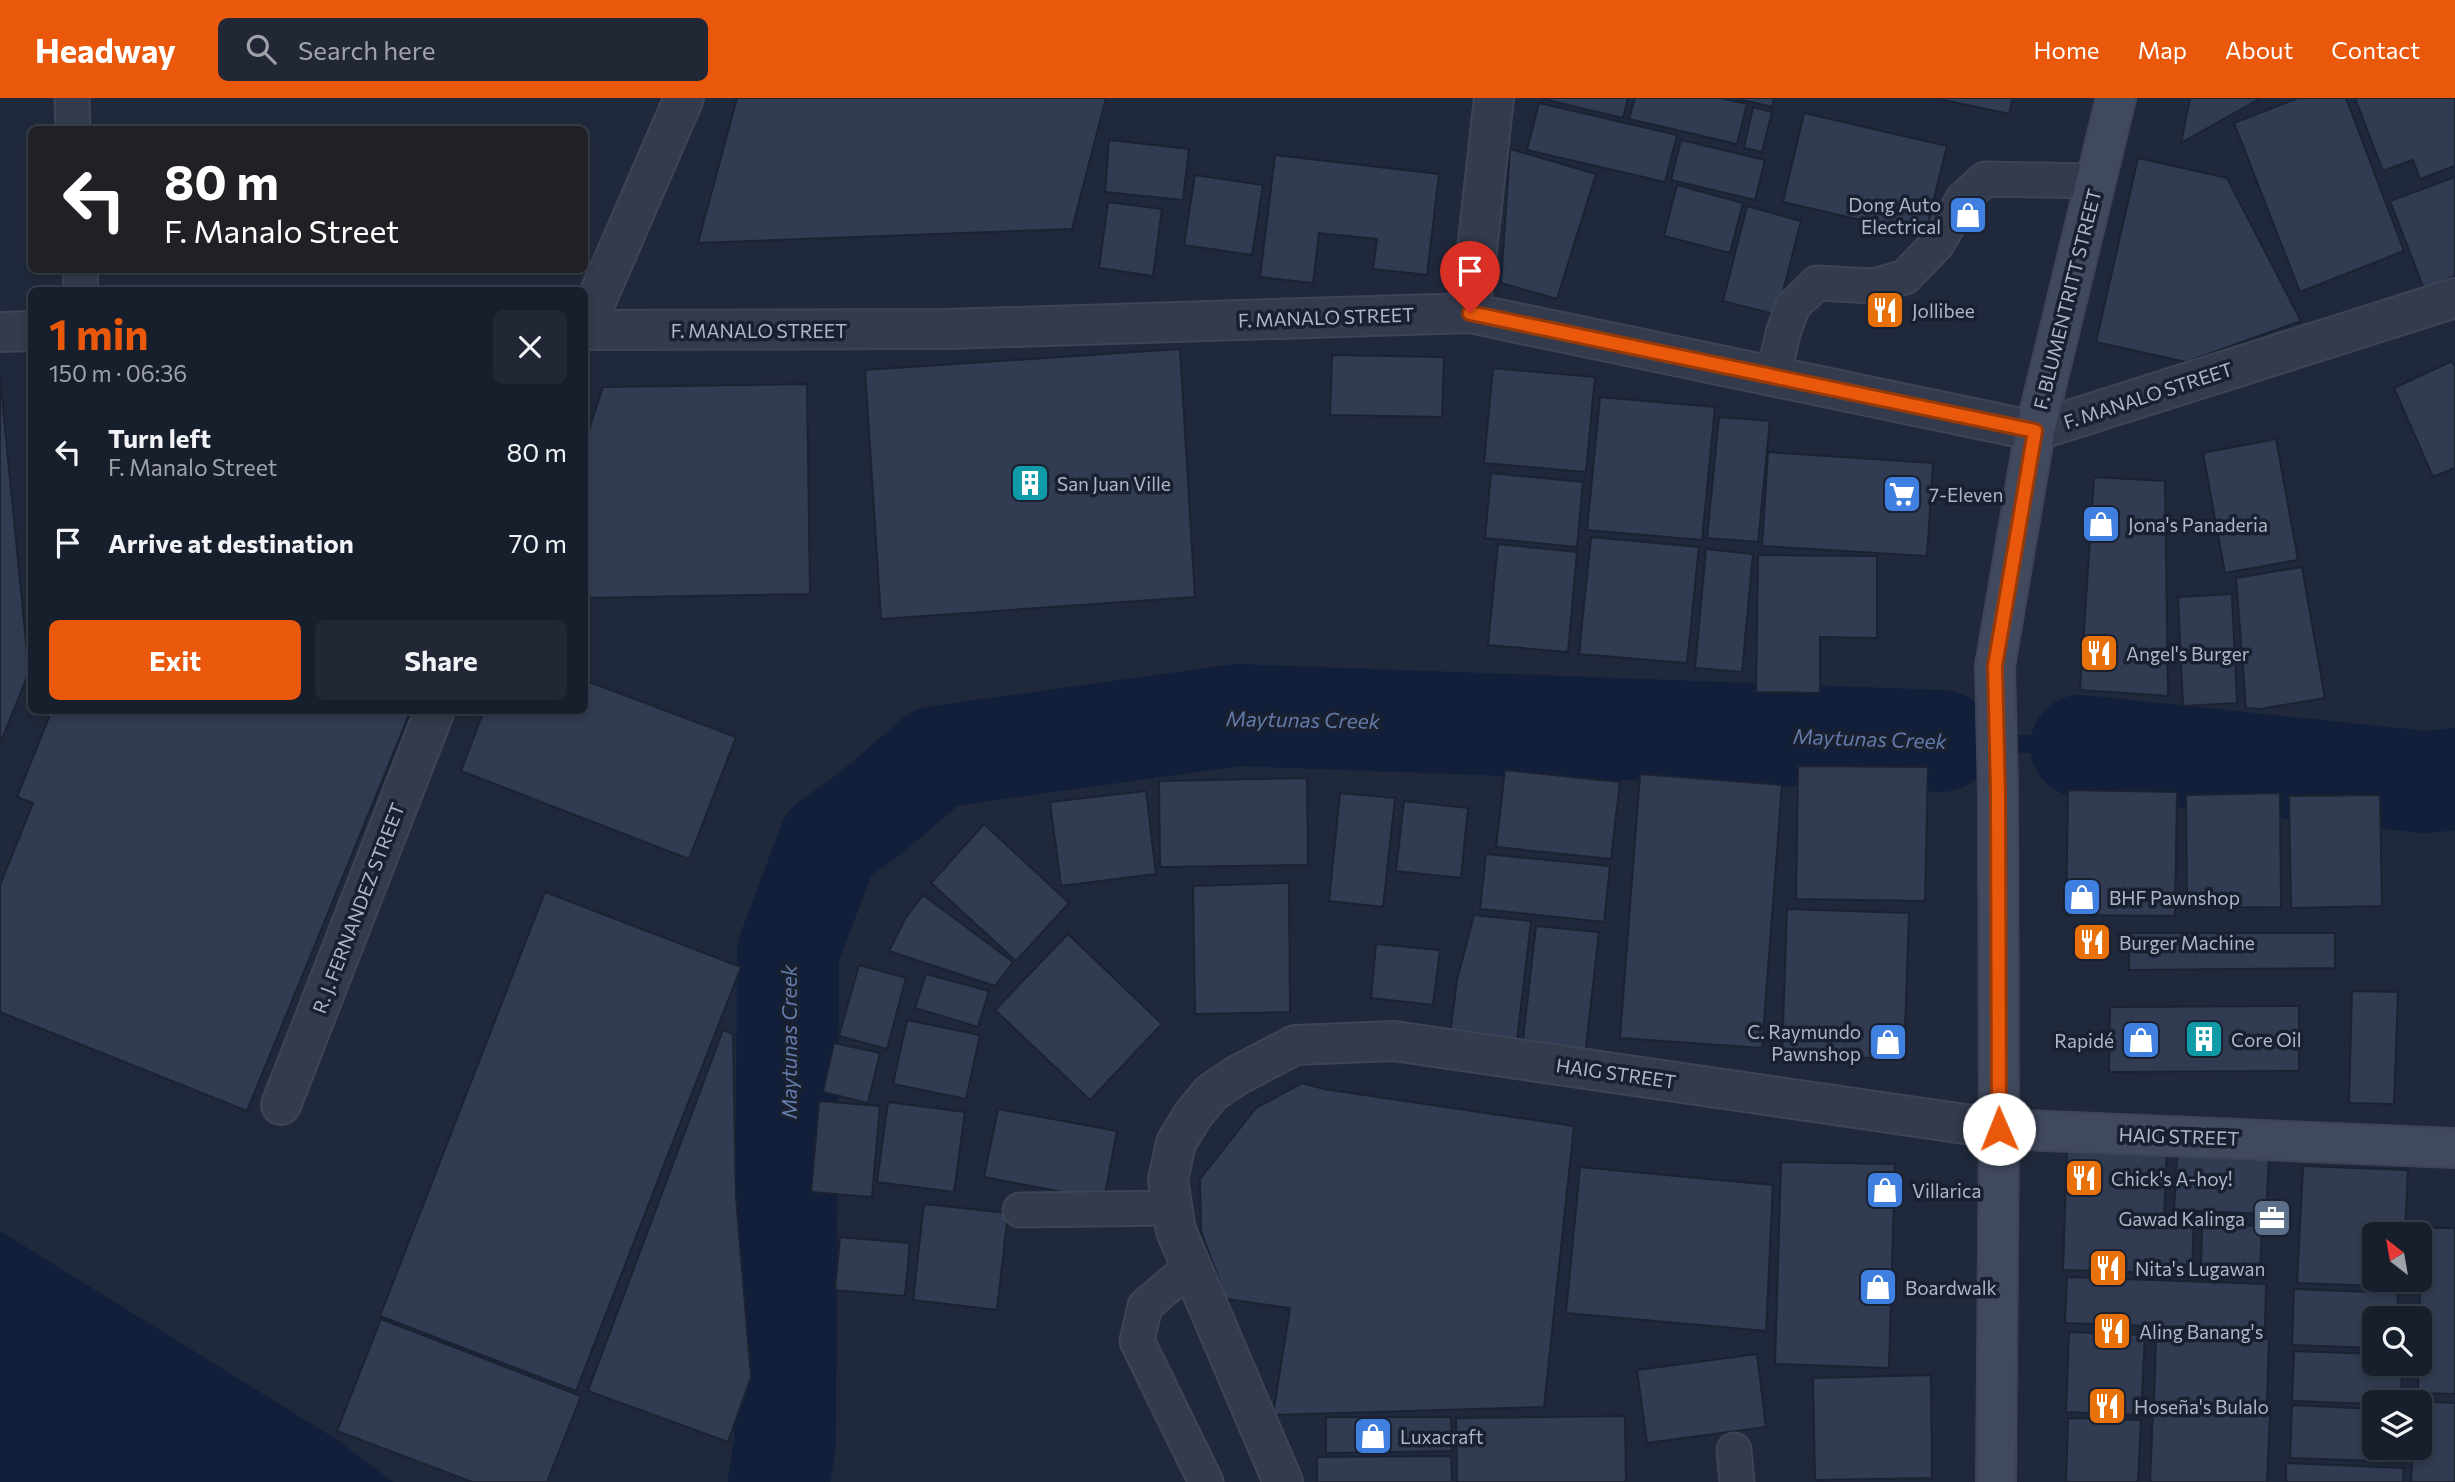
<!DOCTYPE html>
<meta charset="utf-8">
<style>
body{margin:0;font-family:Commissioner,sans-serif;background:#212734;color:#f1f3f6;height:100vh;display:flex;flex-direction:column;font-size:26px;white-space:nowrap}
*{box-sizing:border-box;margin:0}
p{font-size:23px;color:#9fa2a9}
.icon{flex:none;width:38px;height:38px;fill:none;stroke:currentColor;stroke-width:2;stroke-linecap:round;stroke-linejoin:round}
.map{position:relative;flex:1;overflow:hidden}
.details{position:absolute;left:28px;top:189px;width:560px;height:427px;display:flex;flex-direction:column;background:#181f2c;border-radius:10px;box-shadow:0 4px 10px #0003,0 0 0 2px #363d48}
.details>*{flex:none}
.hud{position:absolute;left:28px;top:28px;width:560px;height:147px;border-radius:10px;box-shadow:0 4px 10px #0003,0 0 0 2px #363d48;background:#202124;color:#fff;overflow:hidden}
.needle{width:46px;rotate:329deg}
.tools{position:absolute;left:2362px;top:1124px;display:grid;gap:14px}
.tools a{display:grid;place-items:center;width:70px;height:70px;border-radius:10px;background:#181f2c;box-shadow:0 4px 10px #0003,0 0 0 2px #363d48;font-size:35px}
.pin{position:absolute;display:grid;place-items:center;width:60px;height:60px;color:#fff;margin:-72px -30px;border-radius:50% 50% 50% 0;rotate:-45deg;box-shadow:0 0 7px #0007}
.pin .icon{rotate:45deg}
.me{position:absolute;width:77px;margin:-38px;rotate:359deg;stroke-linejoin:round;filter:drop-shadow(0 0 5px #0008)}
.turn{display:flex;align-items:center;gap:24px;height:147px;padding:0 21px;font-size:32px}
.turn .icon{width:91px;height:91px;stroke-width:2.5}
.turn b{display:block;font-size:49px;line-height:60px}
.round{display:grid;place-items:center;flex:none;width:74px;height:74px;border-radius:10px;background:#212734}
.overview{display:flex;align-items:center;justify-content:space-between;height:119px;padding:0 21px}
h1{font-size:42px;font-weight:700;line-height:52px;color:#ea580c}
.cta{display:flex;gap:14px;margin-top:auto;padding:14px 21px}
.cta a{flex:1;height:80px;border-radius:10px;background:#ea580c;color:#fff;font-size:28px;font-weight:700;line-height:80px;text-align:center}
.cta a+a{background:#212734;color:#f1f3f6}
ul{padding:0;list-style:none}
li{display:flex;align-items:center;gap:21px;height:91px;padding:0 21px}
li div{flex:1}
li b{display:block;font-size:26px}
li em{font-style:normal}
header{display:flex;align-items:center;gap:42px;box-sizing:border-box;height:98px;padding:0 35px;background:#ea580c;color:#fff}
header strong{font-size:33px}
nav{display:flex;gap:38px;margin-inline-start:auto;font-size:24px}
.search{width:490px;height:63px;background:#212734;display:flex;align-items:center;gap:18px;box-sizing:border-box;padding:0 24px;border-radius:10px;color:#9fa2a9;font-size:26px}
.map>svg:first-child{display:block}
.water{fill:#121f3a}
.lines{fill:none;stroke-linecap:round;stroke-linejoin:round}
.stream{stroke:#121f3a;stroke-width:18}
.river{stroke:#121f3a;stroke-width:102}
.building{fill:#313c52;stroke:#1b2232;stroke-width:2}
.service-casing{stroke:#3d4455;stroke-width:37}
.minor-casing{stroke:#3d4455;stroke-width:42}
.tertiary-casing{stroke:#3d4455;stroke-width:42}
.secondary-casing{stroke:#3d4455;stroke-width:42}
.service{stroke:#333b4c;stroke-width:33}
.minor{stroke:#333b4c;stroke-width:38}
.tertiary{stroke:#333b4c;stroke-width:38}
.secondary{stroke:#41495f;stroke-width:38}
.route-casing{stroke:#983908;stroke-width:18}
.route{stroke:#ea580c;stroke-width:12}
.labels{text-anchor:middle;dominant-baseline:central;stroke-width:7;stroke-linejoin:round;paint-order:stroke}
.poi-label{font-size:19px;fill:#aeb6c8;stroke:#192030;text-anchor:start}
.street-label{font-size:19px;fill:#aeb6c8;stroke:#192030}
.water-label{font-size:21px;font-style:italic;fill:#647baa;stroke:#192030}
</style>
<header>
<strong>Headway</strong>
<div class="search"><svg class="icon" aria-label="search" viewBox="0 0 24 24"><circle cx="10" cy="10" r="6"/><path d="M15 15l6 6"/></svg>Search here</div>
<nav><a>Home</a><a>Map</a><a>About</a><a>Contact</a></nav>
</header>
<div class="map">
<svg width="2455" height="1384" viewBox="0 0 2455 1384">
<rect width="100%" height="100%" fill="#20293b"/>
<path class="water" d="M 0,1133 L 339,1343 L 393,1384 L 0,1384 Z"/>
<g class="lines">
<path class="stream" d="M 1942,643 L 2081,648"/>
<g class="river">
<path d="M 2081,648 L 2425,684 L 2455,681"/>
<path d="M 779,1384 L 785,1343 L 788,854 L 829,745 L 871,715 L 936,659 L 1238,617 L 1942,643"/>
</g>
</g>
<g class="building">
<path d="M 737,0 L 1106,0 L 1072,131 L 698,145 Z"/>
<path d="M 1539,0 L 1628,0 L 1623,20 Z"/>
<path d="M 1635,0 L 1720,0 L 1747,6 L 1737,46 L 1629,21 Z"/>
<path d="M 1734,0 L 1774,0 L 1772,9 Z"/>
<path d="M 1935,0 L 2013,0 L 2009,16 Z"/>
<path d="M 2190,0 L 2261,0 L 2181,45 Z"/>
<path d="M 2298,0 L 2346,0 L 2404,153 L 2300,194 L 2234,25 Z"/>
<path d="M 2355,0 L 2455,0 L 2455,68 L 2420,81 L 2413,62 L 2383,73 Z"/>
<path d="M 1539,5 L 1677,37 L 1665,84 L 1527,52 Z"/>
<path d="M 1753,9 L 1772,14 L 1762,54 L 1744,50 Z"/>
<path d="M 1804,15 L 1947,48 L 1925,137 L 1783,104 Z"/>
<path d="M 1109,42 L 1189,51 L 1183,102 L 1105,94 Z"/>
<path d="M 1681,42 L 1765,62 L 1755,102 L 1671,82 Z"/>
<path d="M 1510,51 L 1596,76 L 1557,201 L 1501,185 Z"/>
<path d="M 1275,57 L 1439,76 L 1427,177 L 1373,171 L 1377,141 L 1319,135 L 1313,185 L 1260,179 Z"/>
<path d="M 2138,60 L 2227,80 L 2301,223 L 2186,264 L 2096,244 Z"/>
<path d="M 1195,77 L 1263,87 L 1252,157 L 1184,147 Z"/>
<path d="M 2455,79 L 2455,178 L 2424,191 L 2390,103 Z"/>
<path d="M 1677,87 L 1743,105 L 1730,155 L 1664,138 Z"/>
<path d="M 1108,104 L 1162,111 L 1153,178 L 1099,170 Z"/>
<path d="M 1747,108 L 1801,123 L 1777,217 L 1723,203 Z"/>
<path d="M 1180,251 L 1195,499 L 881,521 L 865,272 Z"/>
<path d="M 1332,257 L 1444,259 L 1442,319 L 1330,317 Z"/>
<path d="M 2452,263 L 2455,269 L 2455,370 L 2433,379 L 2394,290 Z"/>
<path d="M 1493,270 L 1595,279 L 1586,374 L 1484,365 Z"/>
<path d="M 0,279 L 29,574 L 0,646 Z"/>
<path d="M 807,286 L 810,496 L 584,500 L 584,346 L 603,289 Z"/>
<path d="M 1600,299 L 1715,309 L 1702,442 L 1587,432 Z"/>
<path d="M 1719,319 L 1770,323 L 1758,444 L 1707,440 Z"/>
<path d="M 2276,341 L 2298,462 L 2225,475 L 2203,355 Z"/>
<path d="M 1768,354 L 1933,365 L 1927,458 L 1762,448 Z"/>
<path d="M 1491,375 L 1583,384 L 1577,449 L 1485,440 Z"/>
<path d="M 2094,379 L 2165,383 L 2168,598 L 2080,592 Z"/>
<path d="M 1591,439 L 1699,449 L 1687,565 L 1579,556 Z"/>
<path d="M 1498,446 L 1577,454 L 1568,554 L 1488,547 Z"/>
<path d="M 1706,451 L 1753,456 L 1742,574 L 1695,570 Z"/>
<path d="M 1758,457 L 1877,458 L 1877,540 L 1820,539 L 1820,595 L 1756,594 Z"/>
<path d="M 2302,469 L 2325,600 L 2259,611 L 2246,610 L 2236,480 Z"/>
<path d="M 2232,496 L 2237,605 L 2183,608 L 2178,499 Z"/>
<path d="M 584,582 L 736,639 L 689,761 L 461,673 L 484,612 L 584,612 Z"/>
<path d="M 52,612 L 411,612 L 247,1013 L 0,914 L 0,787 L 33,705 L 17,699 Z"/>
<path d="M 1798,668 L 1928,669 L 1925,803 L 1796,801 Z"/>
<path d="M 1505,672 L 1620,684 L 1611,761 L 1496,749 Z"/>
<path d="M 1640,676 L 1782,687 L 1762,950 L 1620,940 Z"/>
<path d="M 1307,680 L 1308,767 L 1160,769 L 1159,683 Z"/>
<path d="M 2068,692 L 2177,694 L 2175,818 L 2066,817 Z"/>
<path d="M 1146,693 L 1156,776 L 1061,788 L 1050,704 Z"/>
<path d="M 1340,695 L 1395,700 L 1383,809 L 1329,803 Z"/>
<path d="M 2280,695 L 2281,809 L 2187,810 L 2186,697 Z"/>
<path d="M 2380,697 L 2382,808 L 2291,810 L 2289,698 Z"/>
<path d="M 1404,703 L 1468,710 L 1461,780 L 1396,773 Z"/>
<path d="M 984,726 L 1069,805 L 1016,863 L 931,785 Z"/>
<path d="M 1486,756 L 1610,768 L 1604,824 L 1480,811 Z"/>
<path d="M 1289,785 L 1290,914 L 1195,916 L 1193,788 Z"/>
<path d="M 545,794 L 741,869 L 576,1293 L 380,1218 Z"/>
<path d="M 923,797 L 1013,864 L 995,888 L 889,853 L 905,821 Z"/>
<path d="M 1787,811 L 1909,815 L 1904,961 L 1782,957 Z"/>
<path d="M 1474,817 L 1531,823 L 1516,951 L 1449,944 L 1457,882 Z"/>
<path d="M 1536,828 L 1599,834 L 1585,958 L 1522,951 Z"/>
<path d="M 2129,835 L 2335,835 L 2335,870 L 2129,872 Z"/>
<path d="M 1068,836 L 1162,926 L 1090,1002 L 995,912 Z"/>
<path d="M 1376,846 L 1440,852 L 1433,907 L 1371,900 Z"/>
<path d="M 859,867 L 906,880 L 887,951 L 839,938 Z"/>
<path d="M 926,876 L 989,893 L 978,929 L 915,910 Z"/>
<path d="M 2352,893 L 2398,894 L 2394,1006 L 2349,1005 Z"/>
<path d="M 2299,908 L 2299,973 L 2109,974 L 2110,909 Z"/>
<path d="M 907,922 L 980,937 L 966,1001 L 893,986 Z"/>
<path d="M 723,932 L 733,936 L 736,1099 L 751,1279 L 728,1344 L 588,1293 Z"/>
<path d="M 834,945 L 880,955 L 868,1005 L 823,994 Z"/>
<path d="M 1302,985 L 1324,991 L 1574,1028 L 1544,1309 L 1273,1317 L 1290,1210 L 1226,1201 L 1201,1133 L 1200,1081 L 1256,1010 Z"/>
<path d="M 819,1003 L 880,1008 L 872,1099 L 811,1094 Z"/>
<path d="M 888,1004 L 965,1014 L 954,1094 L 877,1084 Z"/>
<path d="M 998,1011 L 1117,1033 L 1104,1102 L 984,1079 Z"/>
<path d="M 2067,1049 L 2167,1054 L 2164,1119 L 2194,1120 L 2192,1176 L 2063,1172 Z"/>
<path d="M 2177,1056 L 2269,1060 L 2266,1116 L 2174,1112 Z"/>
<path d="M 1781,1064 L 1895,1066 L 1889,1270 L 1775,1266 Z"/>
<path d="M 2303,1068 L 2408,1072 L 2405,1136 L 2375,1136 L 2375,1181 L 2403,1181 L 2403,1189 L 2297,1185 Z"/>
<path d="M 1580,1069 L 1773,1087 L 1766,1233 L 1566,1215 Z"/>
<path d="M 924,1106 L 1008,1115 L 997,1212 L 913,1202 Z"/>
<path d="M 2202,1126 L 2262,1128 L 2260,1175 L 2201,1172 Z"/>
<path d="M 2421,1130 L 2455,1130 L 2455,1296 L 2418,1295 Z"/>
<path d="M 840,1139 L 910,1145 L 905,1198 L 835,1192 Z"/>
<path d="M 2067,1179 L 2266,1186 L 2265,1232 L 2065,1225 Z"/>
<path d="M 2294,1191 L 2398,1195 L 2397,1220 L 2375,1220 L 2375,1250 L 2292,1247 Z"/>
<path d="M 381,1221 L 581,1298 L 547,1384 L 472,1384 L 337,1333 Z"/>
<path d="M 2069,1234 L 2145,1237 L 2141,1317 L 2066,1314 Z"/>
<path d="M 2156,1237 L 2269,1241 L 2267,1307 L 2154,1304 Z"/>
<path d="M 2294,1253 L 2375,1256 L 2375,1265 L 2402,1265 L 2401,1304 L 2375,1304 L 2375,1306 L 2292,1303 Z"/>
<path d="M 1757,1256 L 1766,1329 L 1647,1345 L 1637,1272 Z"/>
<path d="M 1931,1277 L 1932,1380 L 1815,1382 L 1813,1280 Z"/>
<path d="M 2415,1303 L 2455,1305 L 2455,1384 L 2411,1384 L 2413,1349 L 2420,1349 L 2420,1304 Z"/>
<path d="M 2292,1307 L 2375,1311 L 2375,1349 L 2405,1349 L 2405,1364 L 2290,1360 Z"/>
<path d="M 2153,1310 L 2270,1315 L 2267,1384 L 2150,1384 Z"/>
<path d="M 1625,1318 L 1626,1384 L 1457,1384 L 1456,1320 Z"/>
<path d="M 1326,1319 L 1451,1319 L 1452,1353 L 1326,1355 Z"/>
<path d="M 2068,1320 L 2141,1322 L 2138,1384 L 2066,1384 Z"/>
<path d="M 1451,1358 L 1452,1384 L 1317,1384 L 1317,1359 Z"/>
<path d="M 2286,1365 L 2404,1370 L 2403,1384 L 2286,1384 Z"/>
</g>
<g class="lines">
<g class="service-casing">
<g id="service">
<path d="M 72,0 L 73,32"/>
<path d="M 80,172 L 81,192"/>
<path d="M 1773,278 L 1784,232 L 1793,208 L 1817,185 L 1874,188 L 1905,179 L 1937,146 L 1963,101 L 1985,81 L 2096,83"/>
<path d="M 1020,1112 L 1173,1110"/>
<path d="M 1192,1168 L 1145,1208 L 1137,1243 L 1206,1384"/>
<path d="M 1734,1352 L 1737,1384"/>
</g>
</g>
<g class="minor-casing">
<g id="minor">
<path d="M 1470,215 L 1494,0"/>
<path d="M 584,231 L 684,0"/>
<path d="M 281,1007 L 435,612"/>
<path d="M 1283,1384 L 1176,1133 L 1168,1082 L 1176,1045 L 1193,1017 L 1211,995 L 1236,978 L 1295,947 L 1394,943 L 1999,1031"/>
</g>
</g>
<g class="tertiary-casing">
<g id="tertiary">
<path d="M 584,232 L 947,231 L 1470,215 L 2035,333 L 2455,200"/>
<path d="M 0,234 L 32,233"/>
</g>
</g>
<g class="secondary-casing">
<g id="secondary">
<path d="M 1999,1031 L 2455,1050"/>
<path d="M 1996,1384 L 1999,1031 L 1998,695 L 1995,568 L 2035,333 L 2116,0"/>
</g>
</g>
<use href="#service" class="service"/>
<use href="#minor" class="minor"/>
<use href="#tertiary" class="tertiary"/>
<use href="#secondary" class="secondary"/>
</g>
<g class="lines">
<g class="route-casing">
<path id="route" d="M 1470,215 L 2035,333 L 1995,568 L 1998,695 L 1999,1031"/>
</g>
<use href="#route" class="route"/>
</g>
<defs>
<g id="shop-square" transform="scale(2.0125)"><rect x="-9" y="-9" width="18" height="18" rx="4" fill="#3f7fe0" stroke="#192030"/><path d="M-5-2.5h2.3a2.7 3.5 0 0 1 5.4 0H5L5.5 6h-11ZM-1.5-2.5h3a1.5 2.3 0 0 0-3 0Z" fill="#fff"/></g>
<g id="restaurant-square" transform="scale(2.0125)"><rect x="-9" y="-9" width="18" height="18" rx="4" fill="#e8710a" stroke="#192030"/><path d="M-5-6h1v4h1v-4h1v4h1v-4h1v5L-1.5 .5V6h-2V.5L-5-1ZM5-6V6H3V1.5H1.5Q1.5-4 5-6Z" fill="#fff"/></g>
<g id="building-square" transform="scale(2.0125)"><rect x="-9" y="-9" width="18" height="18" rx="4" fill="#0f9aa8" stroke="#192030"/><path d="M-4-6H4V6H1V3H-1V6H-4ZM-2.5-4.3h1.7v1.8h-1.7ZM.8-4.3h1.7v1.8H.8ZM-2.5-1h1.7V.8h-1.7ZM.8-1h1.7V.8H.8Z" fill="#fff"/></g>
<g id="supermarket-square" transform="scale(2.0125)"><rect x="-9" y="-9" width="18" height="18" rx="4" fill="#3f7fe0" stroke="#192030"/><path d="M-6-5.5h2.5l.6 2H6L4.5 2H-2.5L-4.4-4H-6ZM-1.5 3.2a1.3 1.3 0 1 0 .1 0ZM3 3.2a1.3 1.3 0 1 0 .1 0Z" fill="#fff"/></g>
<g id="office-square" transform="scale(2.0125)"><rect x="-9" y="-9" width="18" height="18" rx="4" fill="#5c6f8a" stroke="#192030"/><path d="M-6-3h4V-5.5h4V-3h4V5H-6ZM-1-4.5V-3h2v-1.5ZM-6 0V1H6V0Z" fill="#fff"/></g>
</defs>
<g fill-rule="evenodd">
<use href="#shop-square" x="1968" y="117"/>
<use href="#restaurant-square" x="1885" y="212"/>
<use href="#building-square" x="1030" y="385"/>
<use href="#supermarket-square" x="1902" y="396"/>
<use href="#shop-square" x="2101" y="426"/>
<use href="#restaurant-square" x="2099" y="555"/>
<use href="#shop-square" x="2082" y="799"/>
<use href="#restaurant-square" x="2092" y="844"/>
<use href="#building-square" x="2204" y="941"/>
<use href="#shop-square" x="2141" y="942"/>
<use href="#shop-square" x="1888" y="944"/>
<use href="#restaurant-square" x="2084" y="1080"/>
<use href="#shop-square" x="1885" y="1092"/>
<use href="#office-square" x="2272" y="1120"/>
<use href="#restaurant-square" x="2108" y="1170"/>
<use href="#shop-square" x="1878" y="1189"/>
<use href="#restaurant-square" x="2112" y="1233"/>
<use href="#restaurant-square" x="2107" y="1308"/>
<use href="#shop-square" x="1373" y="1338"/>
</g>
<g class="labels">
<g class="poi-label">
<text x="1941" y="106" text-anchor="end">Dong Auto<tspan x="1941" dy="22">Electrical</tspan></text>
<text x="1912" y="212">Jollibee</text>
<text x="1057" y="385">San Juan Ville</text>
<text x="1929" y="396">7-Eleven</text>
<text x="2128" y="426">Jona's Panaderia</text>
<text x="2126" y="555">Angel's Burger</text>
<text x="2109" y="799">BHF Pawnshop</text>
<text x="2119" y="844">Burger Machine</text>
<text x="1861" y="933" text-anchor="end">C. Raymundo<tspan x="1861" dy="22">Pawnshop</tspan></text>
<text x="2231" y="941">Core Oil</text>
<text x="2114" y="942" text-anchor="end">Rapidé</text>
<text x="2111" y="1080">Chick's A-hoy!</text>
<text x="1912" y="1092">Villarica</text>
<text x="2245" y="1120" text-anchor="end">Gawad Kalinga</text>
<text x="2135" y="1170">Nita's Lugawan</text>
<text x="1905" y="1189">Boardwalk</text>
<text x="2139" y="1233">Aling Banang's</text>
<text x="2134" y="1308">Hoseña's Bulalo</text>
<text x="1400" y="1338">Luxacraft</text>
</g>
<g class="street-label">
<text transform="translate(2067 201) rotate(-76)">F. BLUMENTRITT STREET</text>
<text transform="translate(1326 219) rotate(-2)">F. MANALO STREET</text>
<text x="759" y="232">F. MANALO STREET</text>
<text transform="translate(2148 297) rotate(-18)">F. MANALO STREET</text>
<text transform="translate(358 810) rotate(-69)">R. J. FERNANDEZ STREET</text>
<text transform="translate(1616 975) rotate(8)">HAIG STREET</text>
<text transform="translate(2179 1038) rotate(2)">HAIG STREET</text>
</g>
<g class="water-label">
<text transform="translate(1303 621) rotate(1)">Maytunas Creek</text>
<text transform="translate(1870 640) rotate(2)">Maytunas Creek</text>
<text transform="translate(788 944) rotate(-90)">Maytunas Creek</text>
</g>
</g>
</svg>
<div class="tools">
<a><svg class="needle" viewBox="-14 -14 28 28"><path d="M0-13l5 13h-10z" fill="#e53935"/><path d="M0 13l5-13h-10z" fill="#9fa2a9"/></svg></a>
<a><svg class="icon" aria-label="search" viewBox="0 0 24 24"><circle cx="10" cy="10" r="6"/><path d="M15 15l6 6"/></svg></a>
<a><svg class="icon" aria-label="layers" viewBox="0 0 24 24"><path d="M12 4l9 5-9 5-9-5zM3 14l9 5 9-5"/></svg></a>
</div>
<div class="pin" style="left:1470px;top:215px;background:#d93025"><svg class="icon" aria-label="arrive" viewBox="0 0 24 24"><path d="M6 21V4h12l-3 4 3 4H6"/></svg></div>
<svg class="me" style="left:1999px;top:1031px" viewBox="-20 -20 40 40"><circle r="19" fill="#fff"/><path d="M0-13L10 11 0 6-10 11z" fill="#ea580c"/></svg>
<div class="hud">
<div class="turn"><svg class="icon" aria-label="left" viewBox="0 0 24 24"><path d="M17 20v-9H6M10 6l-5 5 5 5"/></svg><div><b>80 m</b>F. Manalo Street</div></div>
</div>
<section class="details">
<div class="overview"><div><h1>1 min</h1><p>150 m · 06:36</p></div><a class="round"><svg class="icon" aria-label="close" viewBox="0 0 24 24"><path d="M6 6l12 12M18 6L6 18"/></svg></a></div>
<ul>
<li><svg class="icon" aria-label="left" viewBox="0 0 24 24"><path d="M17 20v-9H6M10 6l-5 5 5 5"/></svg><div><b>Turn left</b><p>F. Manalo Street</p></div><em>80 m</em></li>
<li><svg class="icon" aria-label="arrive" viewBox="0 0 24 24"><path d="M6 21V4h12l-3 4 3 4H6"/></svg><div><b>Arrive at destination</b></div><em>70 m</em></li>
</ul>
<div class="cta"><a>Exit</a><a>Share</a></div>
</section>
</div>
